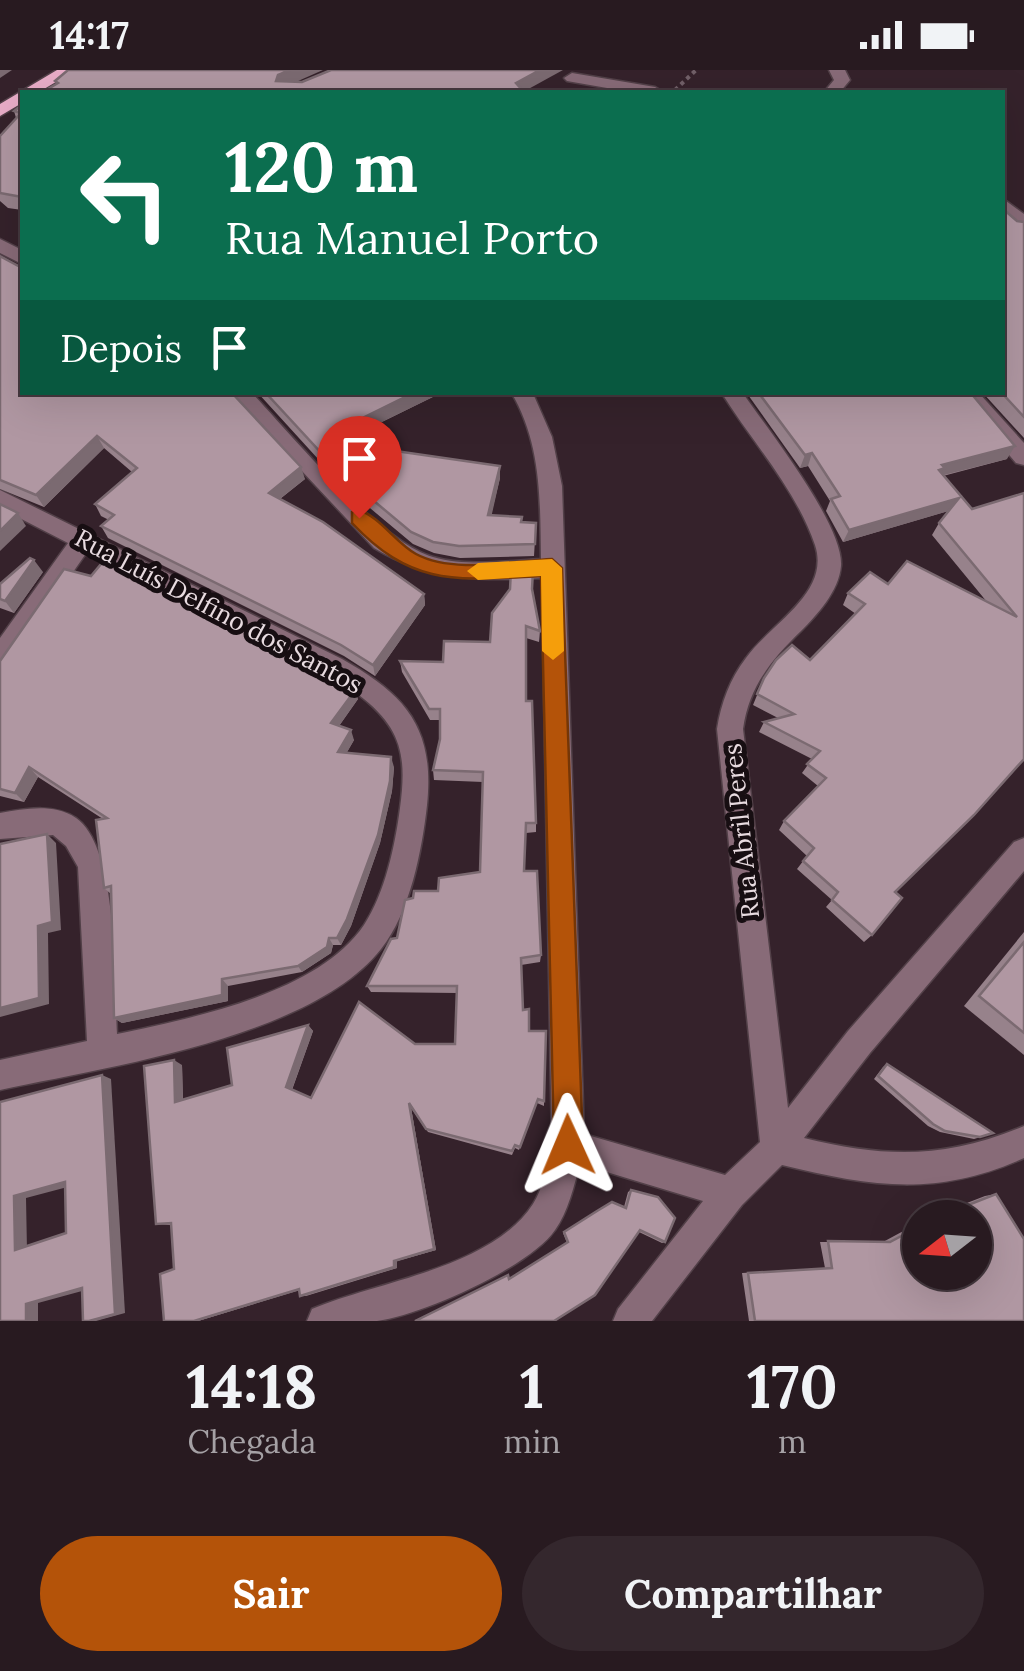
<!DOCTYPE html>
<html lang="pt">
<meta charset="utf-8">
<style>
body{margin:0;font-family:Lora,serif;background:#34272d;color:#f1f3f6;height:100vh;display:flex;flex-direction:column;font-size:38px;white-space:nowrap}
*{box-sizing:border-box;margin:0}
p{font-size:32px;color:#a5a1a5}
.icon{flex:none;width:55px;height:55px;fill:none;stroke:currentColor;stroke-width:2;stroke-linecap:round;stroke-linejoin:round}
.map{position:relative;height:1251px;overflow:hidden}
.sheet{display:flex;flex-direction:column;background:#281a20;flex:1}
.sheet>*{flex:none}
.banner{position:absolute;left:20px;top:20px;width:985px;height:305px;border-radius:0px;box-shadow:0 10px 40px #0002,0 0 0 2px #44383e;background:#0b6e4f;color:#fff;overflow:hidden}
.needle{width:65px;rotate:253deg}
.tools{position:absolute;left:902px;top:1130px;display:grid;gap:20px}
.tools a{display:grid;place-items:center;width:90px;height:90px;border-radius:50%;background:#281a20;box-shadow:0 10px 40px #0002,0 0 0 2px #44383e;font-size:50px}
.pin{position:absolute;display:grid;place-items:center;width:85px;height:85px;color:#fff;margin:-102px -42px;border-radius:50% 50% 50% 0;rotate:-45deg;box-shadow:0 0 10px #0007}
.pin .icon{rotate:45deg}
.me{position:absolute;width:110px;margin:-55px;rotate:359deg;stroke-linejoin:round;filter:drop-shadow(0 0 8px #0008)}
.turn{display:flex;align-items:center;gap:35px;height:210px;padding:0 40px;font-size:45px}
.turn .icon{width:130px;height:130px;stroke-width:2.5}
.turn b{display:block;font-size:70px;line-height:85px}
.then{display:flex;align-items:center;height:95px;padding:0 40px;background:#0003;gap:20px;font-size:38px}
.eta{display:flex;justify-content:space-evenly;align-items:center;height:170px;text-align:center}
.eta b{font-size:60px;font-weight:800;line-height:70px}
.cta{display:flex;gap:20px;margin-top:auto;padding:20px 40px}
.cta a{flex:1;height:115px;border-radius:60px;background:#b45309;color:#fff;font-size:40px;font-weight:800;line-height:115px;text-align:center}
.cta a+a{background:#34272d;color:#f1f3f6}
.status{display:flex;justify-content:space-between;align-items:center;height:70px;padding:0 50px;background:#281a20;direction:ltr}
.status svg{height:28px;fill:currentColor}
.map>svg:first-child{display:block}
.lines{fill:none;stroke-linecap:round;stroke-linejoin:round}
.minor-casing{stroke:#524048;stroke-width:3}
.major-casing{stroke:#524048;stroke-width:3}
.path{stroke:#716068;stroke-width:4;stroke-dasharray:4 4;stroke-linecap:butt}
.minor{fill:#886b78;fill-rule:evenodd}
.major{fill:#e9adc8;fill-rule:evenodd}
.wall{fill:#97828b}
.shaded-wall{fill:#7b6a71}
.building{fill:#b097a2;stroke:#7b6a71;stroke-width:2.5;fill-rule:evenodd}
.route{fill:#b45309;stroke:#753606;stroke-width:2.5}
.slow{fill:#f59e0b}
.labels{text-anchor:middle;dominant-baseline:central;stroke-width:10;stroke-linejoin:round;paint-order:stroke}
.street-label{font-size:25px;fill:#e8dbe0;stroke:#170e12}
</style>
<div class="status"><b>14:17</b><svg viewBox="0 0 49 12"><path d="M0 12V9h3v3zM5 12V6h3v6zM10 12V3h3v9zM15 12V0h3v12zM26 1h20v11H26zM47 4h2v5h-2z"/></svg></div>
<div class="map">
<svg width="1024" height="1251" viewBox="0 0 1024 1251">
<rect width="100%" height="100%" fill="#35222b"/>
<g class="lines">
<g class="minor-casing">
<g id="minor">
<path d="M 829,0 L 845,0 L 850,10 L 840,22 L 824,22 L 834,10 Z"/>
<path d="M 572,3 L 655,17 L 663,22 L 630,22 L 567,11 L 564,8 Z"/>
<path d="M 1002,128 L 1024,144 L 1024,159 L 1002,143 Z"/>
<path d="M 0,169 L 22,180 L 22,194 L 0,183 Z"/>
<path d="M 228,322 L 251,322 C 294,367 378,471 433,487 C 468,497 506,491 541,489 C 540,431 542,374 511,322 L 532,322 L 535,328 L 552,367 L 562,416 L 584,1064 L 725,1105 L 760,1072 L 717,659 C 721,633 730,609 746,588 C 770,554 831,523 815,475 C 796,419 752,372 721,322 L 742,322 C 767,358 844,455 841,496 C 839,521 817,545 801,561 C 771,590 749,617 743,659 L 788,1038 L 848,961 L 1014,772 L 1024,768 L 1024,801 L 870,983 L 804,1068 C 887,1088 944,1089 1024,1056 L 1024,1088 C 937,1127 872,1117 782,1095 L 742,1135 L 652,1251 L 613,1251 L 618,1239 L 703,1131 L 580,1094 C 574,1116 568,1142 555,1160 C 530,1197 422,1245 377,1251 C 354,1251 329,1251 307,1251 L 312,1239 C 378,1211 492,1198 533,1134 C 544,1117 547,1094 552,1075 L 542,508 C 479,511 429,511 374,478 Z"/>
<path d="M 956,322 L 978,322 L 1024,373 L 1024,395 L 1016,393 Z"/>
<path d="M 0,420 L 342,589 C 406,625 435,658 427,735 C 422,780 410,843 381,879 C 311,968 106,997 0,1020 L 0,990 L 87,971 L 78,797 L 66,776 L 53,765 L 0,769 L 0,743 C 25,739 53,733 76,748 C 119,778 114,913 117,964 C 193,948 318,923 364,855 C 385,823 395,776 400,738 C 407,686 402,658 359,625 L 87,482 L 9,594 L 0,597 L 0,568 L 68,473 L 0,438 Z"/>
</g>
</g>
<g class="major-casing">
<path id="major" d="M 57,0 L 76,0 L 39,22 L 22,22 L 22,33 L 0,46 L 0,34 Z"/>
</g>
<path class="path" d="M 675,20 L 696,0"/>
<use href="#minor" class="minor"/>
<use href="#major" class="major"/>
</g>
<g class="wall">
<path d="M 22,35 L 22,140 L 8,138 L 0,131 L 0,66 L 16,48 L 14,41 Z"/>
<path d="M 1017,151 L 1024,152 L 1024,368 L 982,322 L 1002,322 Z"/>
<path d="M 0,186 L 305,409 L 280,429 L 424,524 L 425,535 L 375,606 L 344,586 L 108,468 L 101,456 L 109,450 L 101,446 L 95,434 L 132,402 L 104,378 L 44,437 L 0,419 Z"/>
<path d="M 257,322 L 443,322 L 339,373 L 341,379 L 500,408 L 491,445 L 522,452 L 536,453 L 534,486 L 460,488 L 434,483 L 413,474 L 340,413 Z"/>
<path d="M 746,322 L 970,322 L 1007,389 L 943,406 L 972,439 L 1024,423 L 1024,689 L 895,823 L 872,865 L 864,872 L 826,837 L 832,830 L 797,799 L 807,786 L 779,760 L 784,751 L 818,716 L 802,703 L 812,689 L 759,662 L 764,652 L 778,648 L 753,635 L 764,608 L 810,590 L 856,544 L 843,535 L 848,523 L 888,514 L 987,532 L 932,465 L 939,453 L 948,441 L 843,472 L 826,441 L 830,431 L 808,396 L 800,398 Z"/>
<path d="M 43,502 L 14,543 L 0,538 L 0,514 Z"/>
<path d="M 532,521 L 540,561 L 539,572 L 526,568 L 526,631 L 536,753 L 536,762 L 526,763 L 524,801 L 541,885 L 540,892 L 521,895 L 523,940 L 529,961 L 544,1031 L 544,1036 L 537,1033 L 519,1080 L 515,1078 L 512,1085 L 428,1062 L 411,1038 L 436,1180 L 397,1191 L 397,1198 L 306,1226 L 300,1226 L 299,1220 L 198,1251 L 164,1251 L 174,1199 L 171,1155 L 156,1154 L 182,995 L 183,1030 L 232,1015 L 308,955 L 313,961 L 292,1020 L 311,1028 L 415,974 L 455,974 L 457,923 L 371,922 L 367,916 L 397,868 L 413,828 L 438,821 L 480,802 L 483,712 L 434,710 L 433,700 L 440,669 L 440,650 L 430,650 L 402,602 L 400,591 L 443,592 L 490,572 Z"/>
<path d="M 0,591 L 358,629 L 339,656 L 354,670 L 347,682 L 394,697 L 392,721 L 380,773 L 351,856 L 341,875 L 333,875 L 331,883 L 302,902 L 228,916 L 228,931 L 122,953 L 114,948 L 111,824 L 104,818 L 103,749 L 38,707 L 24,732 L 0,726 Z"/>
<path d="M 1024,862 L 1024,985 L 964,936 Z"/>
<path d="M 887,994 L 993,1063 L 974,1069 L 940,1062 L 928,1056 L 874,1009 L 883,997 Z"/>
<path d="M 631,1120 L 665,1172 L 662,1173 L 639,1162 L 509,1209 L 567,1173 L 563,1163 L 597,1141 L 624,1137 L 628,1122 Z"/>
<path d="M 996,1124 L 1024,1251 L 749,1251 L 742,1203 L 825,1198 L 820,1172 L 883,1172 L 920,1152 L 920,1202 L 975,1148 L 928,1148 L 985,1126 Z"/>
</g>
<g class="shaded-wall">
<path d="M 0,0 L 12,0 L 0,8 Z"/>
<path d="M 290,0 L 323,0 L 280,19 L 276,11 L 278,5 Z"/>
<path d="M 540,0 L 563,0 L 523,22 L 516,13 Z"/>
<path d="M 415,322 L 443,322 L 337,374 L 334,362 Z"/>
<path d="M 97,366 L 104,378 L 44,437 L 36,425 Z"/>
<path d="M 1015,376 L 1007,389 L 940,406 L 932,413 L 942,395 Z"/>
<path d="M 812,383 L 808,396 L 800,398 L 805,385 Z"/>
<path d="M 500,396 L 500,408 L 489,457 L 488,445 Z"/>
<path d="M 301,397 L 305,409 L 272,435 L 269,423 Z"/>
<path d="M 959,428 L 952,440 L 843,472 L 849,460 Z"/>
<path d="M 18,443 L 26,456 L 0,481 L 0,461 Z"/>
<path d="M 34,490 L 43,502 L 14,543 L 5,531 Z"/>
<path d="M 424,524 L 425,535 L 375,606 L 373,595 Z"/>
<path d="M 356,619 L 358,629 L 334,663 L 331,653 Z"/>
<path d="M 351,660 L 354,670 L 342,691 L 338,682 Z"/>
<path d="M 391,687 L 394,697 L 392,721 L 380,773 L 351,856 L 341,875 L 337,868 Z"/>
<path d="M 29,697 L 38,707 L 24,732 L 15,723 Z"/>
<path d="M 47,764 L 56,773 L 61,860 L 48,863 L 49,934 L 0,947 L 0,938 L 38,856 Z"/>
<path d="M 329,868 L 333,875 L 331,883 L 302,902 L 298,896 Z"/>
<path d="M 222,909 L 228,916 L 228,931 L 122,953 L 114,948 Z"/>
<path d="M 308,955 L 313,961 L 291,1022 L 286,1017 Z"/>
<path d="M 174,990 L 182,995 L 183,1036 L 175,1032 Z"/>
<path d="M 102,1005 L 111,1009 L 125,1243 L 96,1251 L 89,1251 Z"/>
<path d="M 409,1033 L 411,1038 L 436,1180 L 397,1191 L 397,1198 L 300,1226 Z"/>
<path d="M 65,1112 L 75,1115 L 26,1128 L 27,1181 L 15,1180 L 14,1126 Z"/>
<path d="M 82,1218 L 93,1218 L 38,1233 L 38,1251 L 26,1251 L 26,1234 Z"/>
<path d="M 299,1219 L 304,1219 L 198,1251 L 194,1251 Z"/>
</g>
<g class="building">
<path d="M 68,0 L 290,0 L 278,5 L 276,11 L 302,12 L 331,0 L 540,0 L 516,13 L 524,22 L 43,22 L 58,13 L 55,11 Z"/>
<path d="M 22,35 L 22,127 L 0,123 L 0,66 L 21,43 L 14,41 Z"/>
<path d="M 1002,138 L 1017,151 L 1024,152 L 1024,347 L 1001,322 L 1002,322 Z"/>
<path d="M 0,186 L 22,198 L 22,322 L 231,322 L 301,397 L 269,423 L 323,452 L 424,524 L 373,595 L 341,575 L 101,456 L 114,445 L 95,434 L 137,398 L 97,366 L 36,425 L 0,410 Z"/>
<path d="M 265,322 L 415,322 L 334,362 L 341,379 L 354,375 L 500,396 L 488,445 L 522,447 L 521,452 L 536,453 L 535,474 L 459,476 L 433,472 L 411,462 L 337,400 Z"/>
<path d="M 758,322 L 970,322 L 1015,376 L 942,395 L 945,398 L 939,400 L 972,439 L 1024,423 L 1024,689 L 974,745 L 895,822 L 902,828 L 872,865 L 832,830 L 838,822 L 803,791 L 814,778 L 784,751 L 826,708 L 807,694 L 820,681 L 764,652 L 794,644 L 757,624 L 764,608 L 776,590 L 792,575 L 810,590 L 865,534 L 848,523 L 870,502 L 888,514 L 907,491 L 1017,547 L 939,453 L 959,428 L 849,460 L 831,429 L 840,426 L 812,383 L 805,385 Z"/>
<path d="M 0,434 L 18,443 L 0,461 Z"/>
<path d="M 30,488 L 34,490 L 5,531 L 0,529 L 0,514 Z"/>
<path d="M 106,488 L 356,619 L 331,653 L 351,660 L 338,682 L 391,687 L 390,711 L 378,765 L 347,849 L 337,868 L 329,868 L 327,877 L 298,896 L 222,909 L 222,925 L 114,948 L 111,816 L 104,818 L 96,750 L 107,748 L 29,697 L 15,723 L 0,719 L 0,591 L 64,499 L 91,506 Z"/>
<path d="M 511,500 L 533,500 L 532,519 L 540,561 L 526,556 L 526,631 L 532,631 L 536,753 L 526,753 L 524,801 L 537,801 L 541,885 L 521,888 L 523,940 L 529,939 L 529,961 L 546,961 L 544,1031 L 538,1029 L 520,1077 L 515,1075 L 512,1081 L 426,1059 L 409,1033 L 434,1179 L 394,1191 L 394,1197 L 300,1226 L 299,1219 L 194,1251 L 164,1251 L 160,1204 L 174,1199 L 171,1153 L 156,1154 L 144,996 L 174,990 L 175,1032 L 232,1015 L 227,978 L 308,955 L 286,1017 L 311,1028 L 359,932 L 415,974 L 455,974 L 457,916 L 367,916 L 391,869 L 397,868 L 405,830 L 413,828 L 414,821 L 438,821 L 439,808 L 480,802 L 483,702 L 433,700 L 440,669 L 440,639 L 429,639 L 400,591 L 443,592 L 444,571 L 490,572 L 492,543 L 510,519 Z"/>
<path d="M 47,764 L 52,852 L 38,856 L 39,928 L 0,938 L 0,774 Z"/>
<path d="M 1024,872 L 1024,963 L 979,926 Z"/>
<path d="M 887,994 L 993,1063 L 980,1067 L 945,1061 L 933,1054 L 878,1006 Z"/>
<path d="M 102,1005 L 115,1244 L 89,1251 L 83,1251 L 82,1218 L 26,1234 L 26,1251 L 0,1251 L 0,1032 ZM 65,1112 L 66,1163 L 15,1180 L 14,1126 Z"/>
<path d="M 631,1120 L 658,1127 L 675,1148 L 665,1172 L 640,1160 L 595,1225 L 554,1251 L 415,1251 L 508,1205 L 509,1209 L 568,1172 L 564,1162 L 597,1141 L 612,1132 L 626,1138 Z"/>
<path d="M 996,1124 L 1024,1169 L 1024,1251 L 755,1251 L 748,1203 L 832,1198 L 828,1171 L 890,1172 L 920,1156 L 920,1202 L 975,1202 L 975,1148 L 935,1148 Z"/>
</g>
<path class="route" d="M 359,440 C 380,447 396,473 416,484 C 453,504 511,491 552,489 L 562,498 L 583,1075 L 579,1086 L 568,1090 L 558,1086 L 554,1075 L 541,506 C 459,510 413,518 352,453 L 352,442 Z"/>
<path class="slow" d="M 552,489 L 562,498 L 564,581 L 553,590 L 542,581 L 541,506 L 478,510 L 467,501 L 478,493 Z"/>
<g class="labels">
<g class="street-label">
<text transform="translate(219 541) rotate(28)">Rua Luís Delfino dos Santos</text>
<text transform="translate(741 761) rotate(-96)">Rua Abril Peres</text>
</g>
</g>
</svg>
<div class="tools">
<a><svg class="needle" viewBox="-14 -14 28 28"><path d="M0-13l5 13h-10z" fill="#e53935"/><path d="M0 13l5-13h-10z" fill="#a5a1a5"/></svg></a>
</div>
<div class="pin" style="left:359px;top:448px;background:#d93025"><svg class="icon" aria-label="arrive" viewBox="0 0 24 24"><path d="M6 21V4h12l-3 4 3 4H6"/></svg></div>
<svg class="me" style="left:568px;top:1075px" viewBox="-20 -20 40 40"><path d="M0-17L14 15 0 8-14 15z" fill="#b45309" stroke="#fff" stroke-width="4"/></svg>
<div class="banner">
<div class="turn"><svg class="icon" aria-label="left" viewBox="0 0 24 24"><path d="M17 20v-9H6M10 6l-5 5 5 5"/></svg><div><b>120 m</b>Rua Manuel Porto</div></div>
<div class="then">Depois<svg class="icon" aria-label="arrive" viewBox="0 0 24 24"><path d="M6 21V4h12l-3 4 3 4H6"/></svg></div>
</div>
</div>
<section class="sheet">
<div class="eta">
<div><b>14:18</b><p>Chegada</p></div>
<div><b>1</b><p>min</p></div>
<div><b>170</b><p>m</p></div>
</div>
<div class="cta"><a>Sair</a><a>Compartilhar</a></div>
</section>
